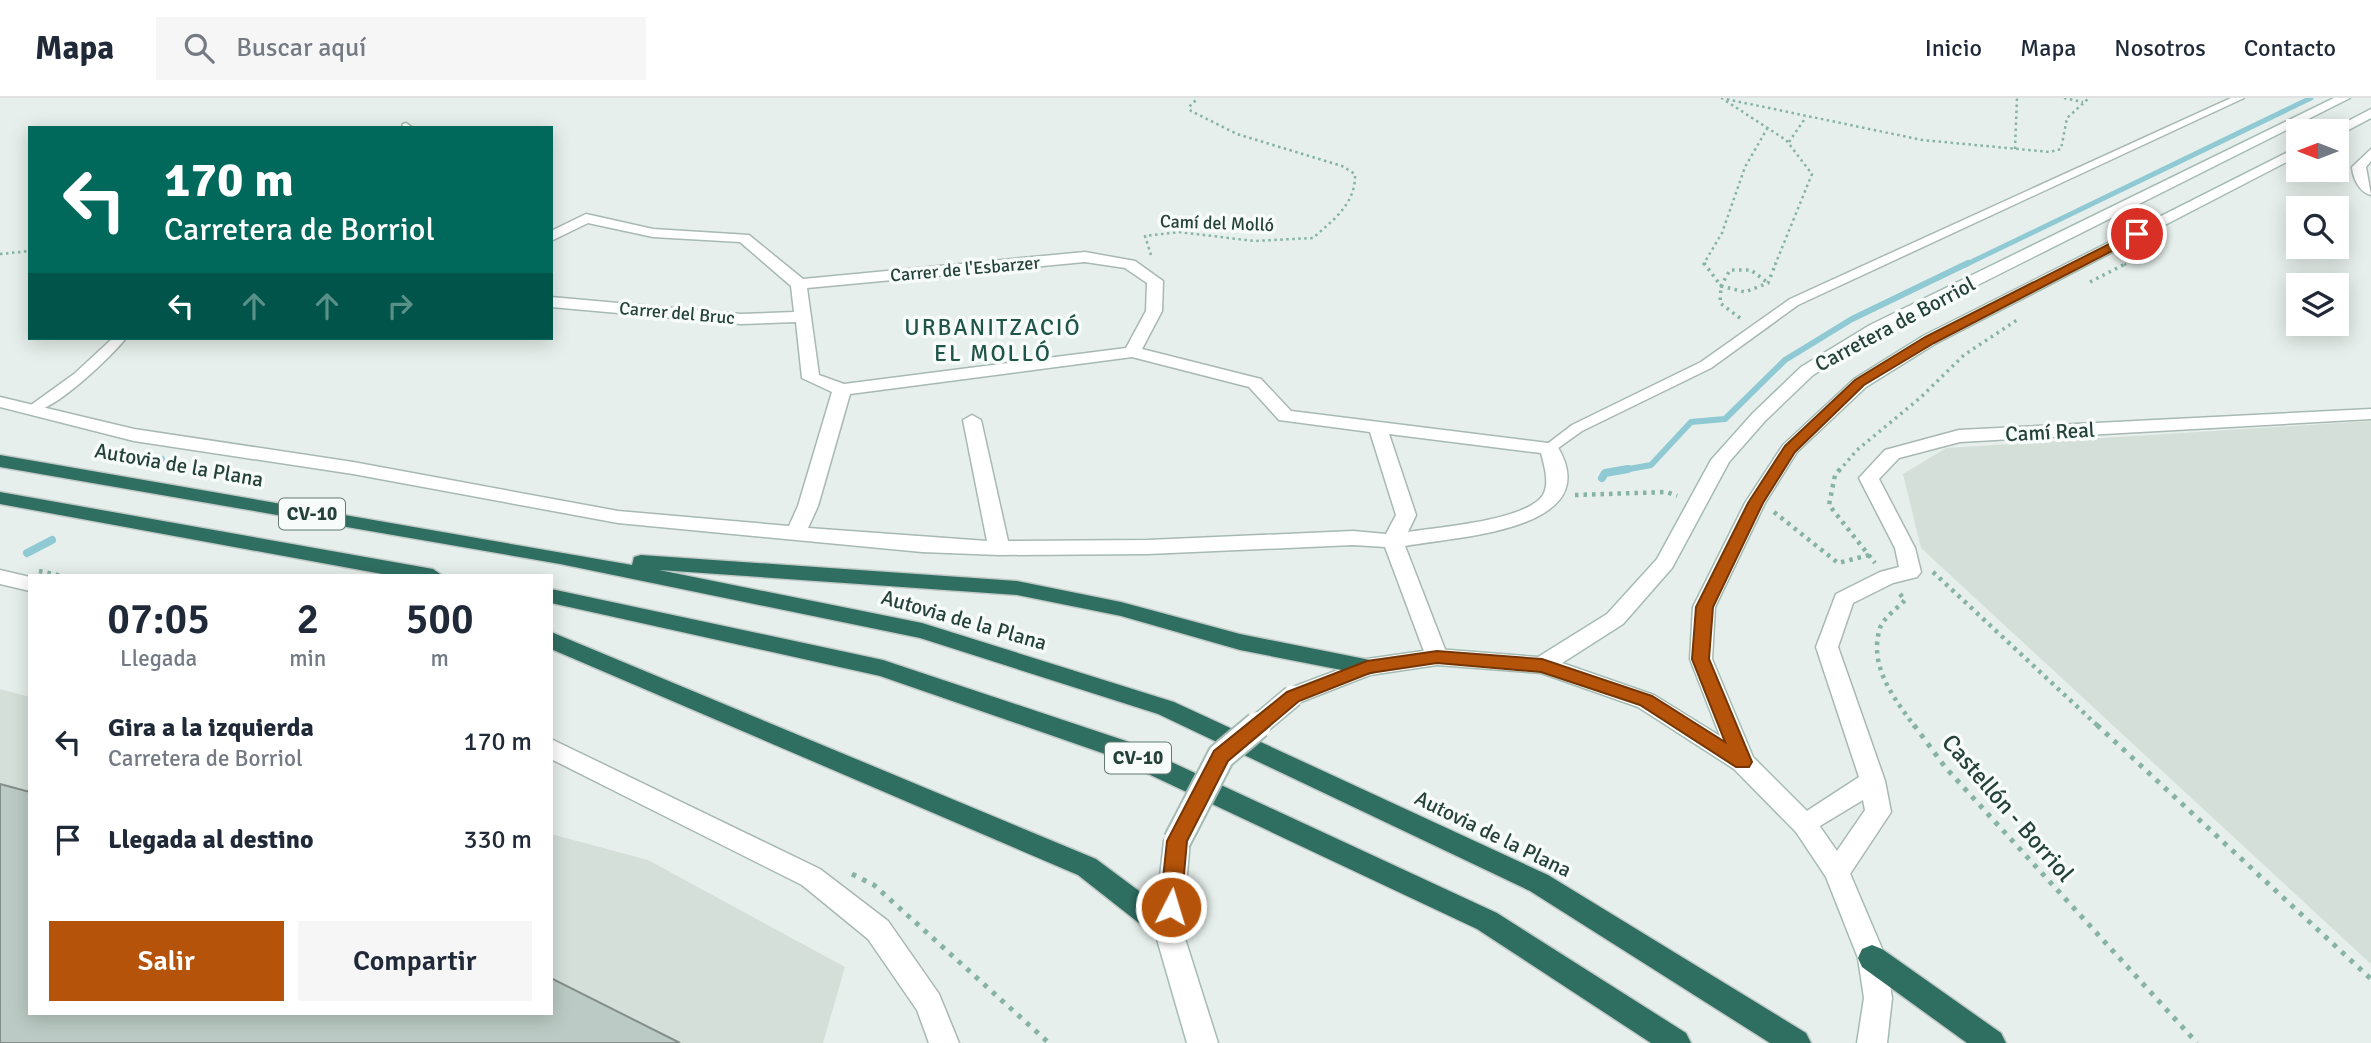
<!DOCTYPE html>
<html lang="es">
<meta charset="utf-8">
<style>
body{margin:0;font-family:Signika,sans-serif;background:#f6f6f7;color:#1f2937;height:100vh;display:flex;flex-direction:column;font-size:26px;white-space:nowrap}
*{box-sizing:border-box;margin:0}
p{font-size:23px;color:#747a83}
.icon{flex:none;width:38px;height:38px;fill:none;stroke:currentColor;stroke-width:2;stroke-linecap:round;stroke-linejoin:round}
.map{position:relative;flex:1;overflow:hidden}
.side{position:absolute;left:28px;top:476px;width:525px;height:441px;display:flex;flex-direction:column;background:#fff;border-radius:0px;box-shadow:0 4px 18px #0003}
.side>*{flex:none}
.hud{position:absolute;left:28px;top:28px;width:525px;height:214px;border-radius:0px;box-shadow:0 4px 18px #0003;background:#00695c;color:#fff;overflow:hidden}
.needle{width:46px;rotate:270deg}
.controls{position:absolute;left:2286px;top:21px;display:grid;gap:14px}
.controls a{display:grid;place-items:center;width:63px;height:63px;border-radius:0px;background:#fff;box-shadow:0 4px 18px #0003;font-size:35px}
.pin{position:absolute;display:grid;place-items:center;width:60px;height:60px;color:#fff;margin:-30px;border:4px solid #fff;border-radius:50%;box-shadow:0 2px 7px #0007}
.me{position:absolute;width:77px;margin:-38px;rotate:5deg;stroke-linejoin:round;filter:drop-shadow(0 0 5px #0008)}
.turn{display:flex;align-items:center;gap:24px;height:147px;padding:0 21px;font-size:32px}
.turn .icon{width:91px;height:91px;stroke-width:2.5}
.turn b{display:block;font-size:49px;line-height:60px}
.lanes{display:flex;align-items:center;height:66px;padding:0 21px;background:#0003;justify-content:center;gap:35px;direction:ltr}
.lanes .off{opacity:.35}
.eta{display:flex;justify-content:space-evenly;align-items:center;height:119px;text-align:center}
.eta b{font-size:42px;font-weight:600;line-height:49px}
.action{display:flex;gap:14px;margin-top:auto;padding:14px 21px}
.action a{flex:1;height:80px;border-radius:0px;background:#b45309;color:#fff;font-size:28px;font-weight:600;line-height:80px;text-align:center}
.action a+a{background:#f6f6f7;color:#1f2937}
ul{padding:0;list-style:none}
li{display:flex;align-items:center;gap:21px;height:98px;padding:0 21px}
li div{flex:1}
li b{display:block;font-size:26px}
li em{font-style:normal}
header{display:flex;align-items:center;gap:42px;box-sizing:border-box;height:98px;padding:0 35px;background:#fff;border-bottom:2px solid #e0e1e3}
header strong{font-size:33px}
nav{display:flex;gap:38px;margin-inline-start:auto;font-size:24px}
.search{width:490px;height:63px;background:#f6f6f7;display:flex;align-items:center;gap:18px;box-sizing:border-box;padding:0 24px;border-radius:0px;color:#747a83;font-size:26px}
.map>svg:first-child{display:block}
.built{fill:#d4dfda}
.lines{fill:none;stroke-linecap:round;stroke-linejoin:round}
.stream-far2{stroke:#8ec9d4;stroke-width:5}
.stream-far1{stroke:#8ec9d4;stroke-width:6}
.stream{stroke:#8ec9d4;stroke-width:8}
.building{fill:#bbcac4;stroke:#838d89;stroke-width:2}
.service-casing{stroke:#a8b8b2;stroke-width:3}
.minor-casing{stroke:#a8b8b2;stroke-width:3}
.secondary-casing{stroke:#a4bbb3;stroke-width:3}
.motorway-casing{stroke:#c2cac8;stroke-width:3}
.path-far3{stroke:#86b3a5;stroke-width:2.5;stroke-dasharray:2.5 3.5;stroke-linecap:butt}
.path-far2{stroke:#86b3a5;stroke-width:3.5;stroke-dasharray:2.5 4.5;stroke-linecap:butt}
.path-far1{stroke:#86b3a5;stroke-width:4.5;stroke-dasharray:3.5 5;stroke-linecap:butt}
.path{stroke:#86b3a5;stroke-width:5;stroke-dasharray:4.5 7;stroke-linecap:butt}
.service{fill:#fff;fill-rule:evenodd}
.minor{fill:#fff;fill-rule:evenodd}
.secondary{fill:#fff;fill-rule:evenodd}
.motorway{fill:#2f6f62;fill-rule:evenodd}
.secondary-bridge-far1-casing{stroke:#a4bbb3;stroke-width:24;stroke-linecap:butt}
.secondary-bridge-casing{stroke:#a4bbb3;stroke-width:30;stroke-linecap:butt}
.secondary-bridge-far1{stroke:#fff;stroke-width:21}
.secondary-bridge{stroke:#fff;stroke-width:26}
.route{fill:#b45309;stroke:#753606;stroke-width:2}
.labels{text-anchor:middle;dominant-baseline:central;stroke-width:7;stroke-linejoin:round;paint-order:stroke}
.far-street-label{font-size:18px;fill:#24423a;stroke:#f7fbf9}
.shield{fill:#f7fbf9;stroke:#637a73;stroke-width:2}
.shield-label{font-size:19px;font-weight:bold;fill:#24423a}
.street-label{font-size:21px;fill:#24423a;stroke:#f7fbf9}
.neighbourhood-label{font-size:23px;letter-spacing:2px;fill:#1f5548;stroke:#f7fbf9}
.near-street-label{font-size:24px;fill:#24423a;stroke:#f7fbf9}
</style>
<header>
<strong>Mapa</strong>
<div class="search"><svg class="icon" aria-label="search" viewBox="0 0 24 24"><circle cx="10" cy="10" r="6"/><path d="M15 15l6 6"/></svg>Buscar aquí</div>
<nav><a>Inicio</a><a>Mapa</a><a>Nosotros</a><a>Contacto</a></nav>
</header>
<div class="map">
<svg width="2371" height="945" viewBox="0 0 2371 945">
<rect width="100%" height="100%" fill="#e6efeb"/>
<g class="built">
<path d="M 2371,323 L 2371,866 L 1921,450 L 1903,376 L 1946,350 Z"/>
<path d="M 0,591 L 30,599 L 30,915 L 551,915 L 551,736 L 648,762 L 845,869 L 823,945 L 0,945 Z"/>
</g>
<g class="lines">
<path class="stream-far2" d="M 1965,167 L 2311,0"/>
<g class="stream-far1">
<path d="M 158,364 L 162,361"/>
<path d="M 1618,373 L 1651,367 L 1691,324 L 1725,321 L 1785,262 L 1852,221 L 1968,165"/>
</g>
<g class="stream">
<path d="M 1602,380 L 1605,375 L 1628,371"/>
<path d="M 27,455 L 52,442"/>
</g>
</g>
<path class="building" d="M 0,686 L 30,694 L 30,915 L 551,915 L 551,880 L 680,945 L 0,945 Z"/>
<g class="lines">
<g class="service-casing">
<g id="service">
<path d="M 2231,0 L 2244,0 L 1798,207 L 1711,270 L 1582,333 L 1554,353 L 1544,353 L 1542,350 L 1572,327 L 1701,264 L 1790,201 Z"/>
<path d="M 406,25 L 413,30 L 402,30 L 403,26 Z"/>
<path d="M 113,240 L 126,240 C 113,257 51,317 31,313 L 29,310 L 31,307 L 74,276 Z"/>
</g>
</g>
<g class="minor-casing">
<g id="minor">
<path d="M 2371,51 L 2371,63 L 2366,69 L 2371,97 C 2359,94 2353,80 2352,69 Z"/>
<path d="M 586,116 L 653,131 L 749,137 L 803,181 L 1085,154 L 1135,163 L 1163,183 L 1162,213 L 1142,251 L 1261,281 L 1291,313 L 1556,346 C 1611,433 1454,439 1405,448 L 1448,559 L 1445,565 L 1429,565 L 1426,559 L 1385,449 L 1353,447 L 1148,456 L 999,457 L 922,454 L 618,425 L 353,376 L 134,343 L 0,309 L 0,299 L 134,331 L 353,364 L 618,413 L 789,428 L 798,408 L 832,294 L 802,280 L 796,224 L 741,226 L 551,209 L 551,199 L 741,216 L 794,214 L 791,188 L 740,144 L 653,139 L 588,125 L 551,143 L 551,133 ZM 1085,164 L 1125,170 L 1147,185 L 1146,213 L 1126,250 L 844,286 L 819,277 L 807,190 ZM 1132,259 L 1249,289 L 1279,322 L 1370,334 L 1396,417 L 1386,436 L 1353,433 L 1148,442 L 1008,443 L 981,322 L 972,317 L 963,322 L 987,443 L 808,430 L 818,408 L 850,296 ZM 1389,336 L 1541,355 C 1544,367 1550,385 1543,397 C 1526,423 1438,429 1408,434 L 1416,417 Z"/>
<path d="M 2371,311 L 2371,321 L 1960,344 L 1899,360 L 1879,381 L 1915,450 L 1921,474 L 1917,479 L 1893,485 L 1853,505 L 1838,549 L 1885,683 L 1891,714 L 1846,782 L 1837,785 L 1828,782 L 1824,774 L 1828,766 L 1865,712 L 1863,702 L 1805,737 L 1796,734 L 1792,727 L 1796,720 L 1859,679 L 1816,549 L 1836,496 L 1880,474 L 1899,469 L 1895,450 L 1859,380 L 1885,352 L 1959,332 Z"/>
<path d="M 0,472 L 30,479 L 30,493 L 0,486 Z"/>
<path d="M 551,641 L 820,771 L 888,823 L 939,896 L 959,945 L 929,945 L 917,912 L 868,841 L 802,787 L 551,661 Z"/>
</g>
</g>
<g class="secondary-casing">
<g id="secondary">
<path d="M 2334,0 L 2350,0 L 1882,235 L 1813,277 L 1765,323 L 1729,364 L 1672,470 L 1623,526 L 1562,565 L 1654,597 L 1720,638 L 1690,561 L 1693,509 L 1745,405 L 1783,347 L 1854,281 L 1923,238 L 2298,49 L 2298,58 L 1935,246 L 1866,289 L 1797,354 L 1765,405 L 1715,509 L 1712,561 L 1753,659 L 1814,720 L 1846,766 L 1886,860 L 1892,900 L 1887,945 L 1857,945 L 1864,900 L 1858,860 L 1826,779 L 1796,734 L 1734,671 L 1638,609 L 1541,575 L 1437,567 L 1370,577 L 1301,604 L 1293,607 L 1285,604 L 1281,598 L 1285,592 L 1367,561 L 1437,551 L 1538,559 L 1607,516 L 1657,461 L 1711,362 L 1753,315 L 1801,269 L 1870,227 Z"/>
<path d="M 2371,11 L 2371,20 L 2341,36 L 2329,33 Z"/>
<path d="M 1177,732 L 1186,735 L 1190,743 L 1182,831 L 1218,945 L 1187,945 L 1154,831 L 1164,743 L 1168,735 Z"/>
</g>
</g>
<g class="motorway-casing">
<g id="motorway">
<path d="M 0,357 L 632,467 L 634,459 L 641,457 L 1017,483 L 1121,504 L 1240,536 L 1375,563 L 1378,569 L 1375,575 L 1367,577 L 1240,552 L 1121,518 L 1017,497 L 659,472 L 922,525 L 1174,604 L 1548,777 L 1806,935 L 1811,945 L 1770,945 L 1530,793 L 1158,616 L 920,540 L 560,466 L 0,369 Z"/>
<path d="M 0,394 L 433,471 L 443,478 L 393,478 L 0,406 Z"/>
<path d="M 551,491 L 883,562 L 1126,643 L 1497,815 L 1686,935 L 1691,945 L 1651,945 L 1477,831 L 1108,657 L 880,578 L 551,505 Z"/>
<path d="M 551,534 L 1096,761 L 1178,822 L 1182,831 L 1178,840 L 1168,843 L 1158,840 L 1078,777 L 551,551 Z"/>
<path d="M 1872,847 L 1882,851 L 2001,935 L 2006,945 L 1967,945 L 1862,869 L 1858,860 L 1862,851 Z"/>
</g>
</g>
<g class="path-far3">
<path d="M 1721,0 L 1922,42 L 2050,54 L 2061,51 L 2067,20 L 2089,0"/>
<path d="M 2064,0 L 2083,4"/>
<path d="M 1726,3 L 1786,42 L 1812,76 L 1775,167"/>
<path d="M 1789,44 L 1806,19"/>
<path d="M 2015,51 L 2017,0"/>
<path d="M 2289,81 L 2311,72"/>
<path d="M 0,156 L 30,153"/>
<path d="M 1151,157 L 1145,138 L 1179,134 L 1254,143 L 1313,140 C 1333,122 1356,106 1355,76 L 1342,68 L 1237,36 L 1191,13 L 1189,9 L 1198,0"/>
<path d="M 1703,167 L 1722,135 L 1745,69 L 1768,29"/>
<path d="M 2124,167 L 2145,156"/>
</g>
<g class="path-far2">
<path d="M 1704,165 L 1721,188 L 1730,172 L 1751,172 L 1768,185"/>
<path d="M 2090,184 L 2127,165"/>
<path d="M 1740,220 L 1720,205 L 1721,188 L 1745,194 L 1768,185 L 1776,165"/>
<path d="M 1839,373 L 1857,352 L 1920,300 L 1964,257 L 2017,222"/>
</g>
<g class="path-far1">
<path d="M 1840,371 L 1835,377 L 1829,407 L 1875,465"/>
<path d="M 1575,397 L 1667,394 L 1677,398"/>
<path d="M 1774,414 L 1838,465 L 1869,457"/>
<path d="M 39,473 L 63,478"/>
<path d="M 1933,474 L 2099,629"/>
<path d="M 1900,496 L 1905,502 C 1898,510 1883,520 1880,530 C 1868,568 1894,600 1915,629"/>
</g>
<g class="path">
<path d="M 1914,627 L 1945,669 L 2197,945"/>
<path d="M 2097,627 L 2371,881"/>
<path d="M 852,776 L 874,787 L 1049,945"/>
</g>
<use href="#service" class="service"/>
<use href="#minor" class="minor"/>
<use href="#secondary" class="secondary"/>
<use href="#motorway" class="motorway"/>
<g class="secondary-bridge-far1-casing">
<path id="secondary-bridge-far1" d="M 1256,629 L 1293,598"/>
</g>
<g class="secondary-bridge-casing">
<path id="secondary-bridge" d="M 1177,743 L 1221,658 L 1258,627"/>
</g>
<use href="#secondary-bridge-far1" class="secondary-bridge-far1"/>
<use href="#secondary-bridge" class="secondary-bridge"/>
</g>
<path class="route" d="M 2137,132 L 2143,136 L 2141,138 L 1934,245 L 1864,287 L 1795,354 L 1763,405 L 1713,509 L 1709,561 L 1752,664 L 1749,669 L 1736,669 L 1640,607 L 1541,574 L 1437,565 L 1370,575 L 1299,603 L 1228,663 L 1187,743 L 1181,809 L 1178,815 L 1171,818 L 1163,815 L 1160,809 L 1167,743 L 1214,653 L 1287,594 L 1367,563 L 1437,553 L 1542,561 L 1652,598 L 1725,644 L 1692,561 L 1696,509 L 1748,405 L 1785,348 L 1855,282 L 1925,239 Z"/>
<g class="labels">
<g class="far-street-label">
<text transform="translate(1217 125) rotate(2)">Camí del Molló</text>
<text transform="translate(965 171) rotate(-5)">Carrer de l'Esbarzer</text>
<text transform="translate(677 215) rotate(5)">Carrer del Bruc</text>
</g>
<g class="shield">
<rect x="279" y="400.5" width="66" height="31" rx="5"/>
<rect x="1105" y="644.5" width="66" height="31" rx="5"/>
</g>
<g class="shield-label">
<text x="312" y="416">CV-10</text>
<text x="1138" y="660">CV-10</text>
</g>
<g class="street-label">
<text transform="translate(1895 226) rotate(-28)">Carretera de Borriol</text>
<text transform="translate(2050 334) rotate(-3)">Camí Real</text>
<text transform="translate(179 367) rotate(10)">Autovia de la Plana</text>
<text transform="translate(964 522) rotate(16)">Autovia de la Plana</text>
<text transform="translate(1493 736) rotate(26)">Autovia de la Plana</text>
</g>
<g class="neighbourhood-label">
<text x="993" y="229">URBANITZACIÓ<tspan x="993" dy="26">EL MOLLÓ</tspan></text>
</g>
<g class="near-street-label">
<text transform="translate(2008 710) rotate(49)">Castellón - Borriol</text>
</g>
</g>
</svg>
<div class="controls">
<a><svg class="needle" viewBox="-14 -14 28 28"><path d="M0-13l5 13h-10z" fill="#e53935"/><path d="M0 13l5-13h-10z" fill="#747a83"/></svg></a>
<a><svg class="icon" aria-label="search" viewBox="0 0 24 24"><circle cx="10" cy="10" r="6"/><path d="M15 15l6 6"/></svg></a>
<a><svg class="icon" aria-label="layers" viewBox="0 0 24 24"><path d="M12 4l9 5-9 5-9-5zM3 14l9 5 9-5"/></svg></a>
</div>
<div class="pin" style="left:2137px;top:136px;background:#d93025"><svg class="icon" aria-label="arrive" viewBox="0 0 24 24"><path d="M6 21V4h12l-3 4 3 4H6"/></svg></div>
<svg class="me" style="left:1171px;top:809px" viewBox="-20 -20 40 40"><circle r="17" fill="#b45309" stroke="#fff" stroke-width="3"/><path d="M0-11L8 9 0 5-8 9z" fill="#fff"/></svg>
<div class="hud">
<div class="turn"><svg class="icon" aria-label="left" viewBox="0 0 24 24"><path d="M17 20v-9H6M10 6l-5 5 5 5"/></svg><div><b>170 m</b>Carretera de Borriol</div></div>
<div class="lanes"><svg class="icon" aria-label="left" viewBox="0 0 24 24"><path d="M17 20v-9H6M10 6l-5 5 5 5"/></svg><svg class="icon off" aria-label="ahead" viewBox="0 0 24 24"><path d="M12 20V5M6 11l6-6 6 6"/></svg><svg class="icon off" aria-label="ahead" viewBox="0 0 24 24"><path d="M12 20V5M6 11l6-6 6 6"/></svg><svg class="icon off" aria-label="right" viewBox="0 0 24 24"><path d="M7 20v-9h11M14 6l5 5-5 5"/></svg></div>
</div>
<section class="side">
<div class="eta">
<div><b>07:05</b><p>Llegada</p></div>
<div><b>2</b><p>min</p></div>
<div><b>500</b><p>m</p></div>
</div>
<ul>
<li><svg class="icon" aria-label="left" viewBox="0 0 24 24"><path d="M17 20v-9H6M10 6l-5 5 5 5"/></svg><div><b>Gira a la izquierda</b><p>Carretera de Borriol</p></div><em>170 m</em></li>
<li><svg class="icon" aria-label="arrive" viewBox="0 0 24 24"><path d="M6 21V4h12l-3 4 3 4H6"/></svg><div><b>Llegada al destino</b></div><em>330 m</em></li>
</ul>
<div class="action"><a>Salir</a><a>Compartir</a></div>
</section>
</div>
